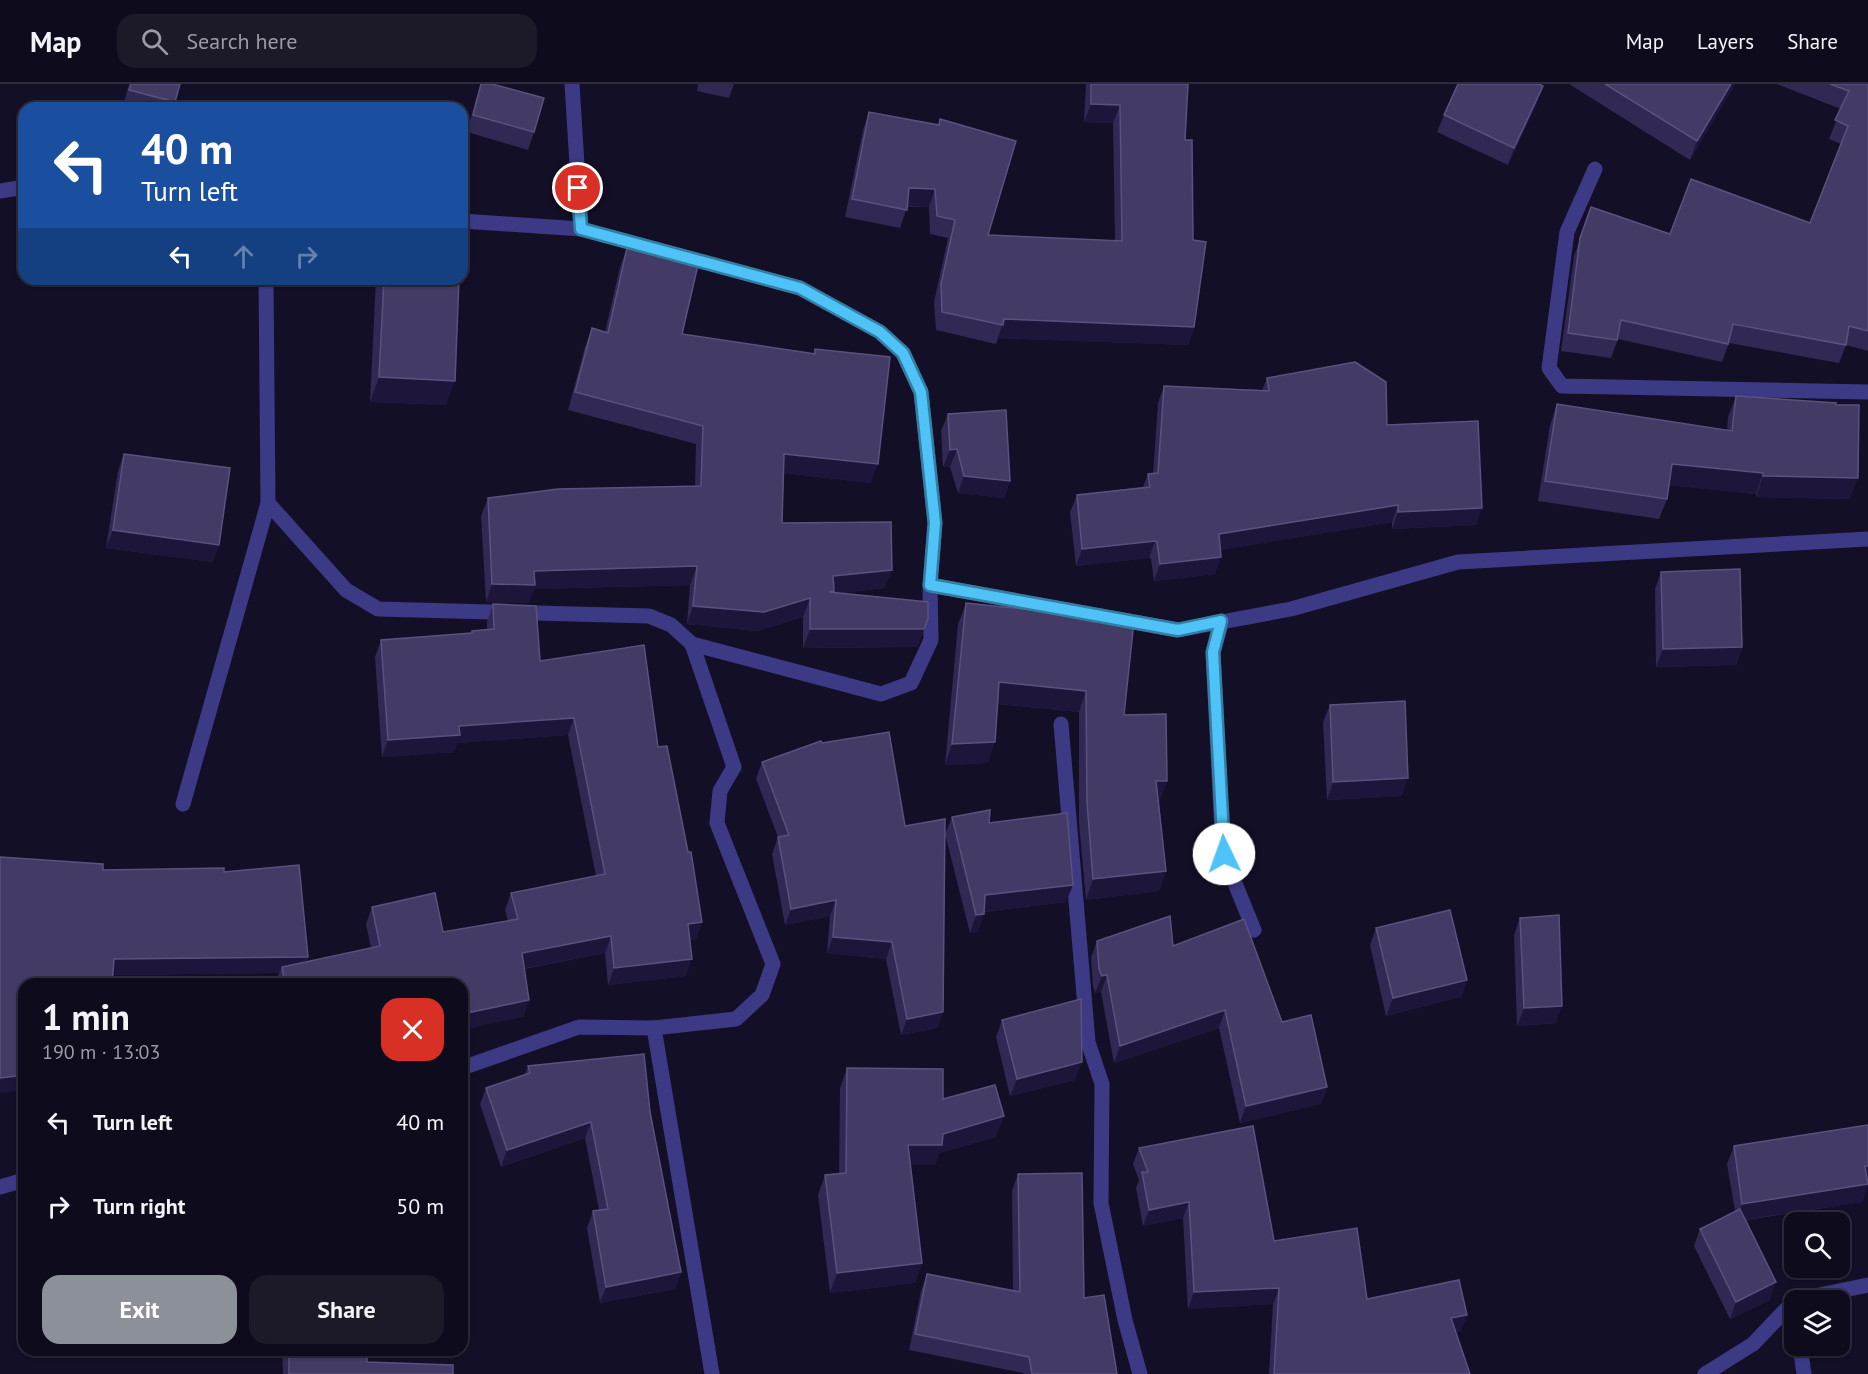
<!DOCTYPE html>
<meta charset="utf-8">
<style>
body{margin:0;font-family:"PT Sans",sans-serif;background:#1c1929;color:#f1f3f6;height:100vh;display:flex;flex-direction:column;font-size:22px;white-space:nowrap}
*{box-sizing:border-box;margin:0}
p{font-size:20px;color:#9b9ba3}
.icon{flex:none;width:33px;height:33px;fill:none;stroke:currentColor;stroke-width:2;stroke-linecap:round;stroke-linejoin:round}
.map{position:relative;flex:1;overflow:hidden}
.side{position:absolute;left:18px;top:894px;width:450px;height:378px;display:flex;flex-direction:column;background:#0e0b1c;border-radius:18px;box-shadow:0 2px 4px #0004,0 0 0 2px #2e2b3b}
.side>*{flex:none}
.guide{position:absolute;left:18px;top:18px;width:450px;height:183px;border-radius:18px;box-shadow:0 2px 4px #0004,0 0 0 2px #2e2b3b;background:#1a4fa0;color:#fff;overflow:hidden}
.controls{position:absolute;left:1784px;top:1128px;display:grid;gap:12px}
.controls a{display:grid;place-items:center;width:66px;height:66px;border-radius:12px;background:#0e0b1c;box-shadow:0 2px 4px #0004,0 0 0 2px #2e2b3b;font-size:30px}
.pin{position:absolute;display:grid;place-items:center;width:51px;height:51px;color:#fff;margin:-26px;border:3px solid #fff;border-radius:50%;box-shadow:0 2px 6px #0007}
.me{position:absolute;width:66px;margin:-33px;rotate:357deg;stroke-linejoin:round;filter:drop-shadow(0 0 4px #0008)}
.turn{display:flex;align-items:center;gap:21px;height:126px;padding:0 24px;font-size:27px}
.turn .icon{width:78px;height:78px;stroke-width:2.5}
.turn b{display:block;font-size:42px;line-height:51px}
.lanes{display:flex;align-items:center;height:57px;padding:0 24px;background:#0003;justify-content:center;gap:30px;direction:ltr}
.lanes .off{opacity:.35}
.round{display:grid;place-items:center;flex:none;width:63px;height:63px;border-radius:18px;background:#1c1929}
.head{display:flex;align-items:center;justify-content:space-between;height:102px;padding:0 24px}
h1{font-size:36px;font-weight:600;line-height:45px}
.action{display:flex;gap:12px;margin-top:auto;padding:12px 24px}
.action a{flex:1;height:69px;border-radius:18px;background:#8c9099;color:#fff;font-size:24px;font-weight:600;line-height:69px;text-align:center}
.action a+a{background:#1c1929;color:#f1f3f6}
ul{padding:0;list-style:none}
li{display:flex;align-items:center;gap:18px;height:84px;padding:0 24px}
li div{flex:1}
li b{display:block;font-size:22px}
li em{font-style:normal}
header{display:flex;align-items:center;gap:36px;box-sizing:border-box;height:84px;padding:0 30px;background:#0e0b1c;border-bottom:2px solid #2e2b3b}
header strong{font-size:28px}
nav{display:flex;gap:33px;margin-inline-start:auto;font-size:21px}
.search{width:420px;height:54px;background:#1c1929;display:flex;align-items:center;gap:15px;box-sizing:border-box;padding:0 21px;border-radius:18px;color:#9b9ba3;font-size:22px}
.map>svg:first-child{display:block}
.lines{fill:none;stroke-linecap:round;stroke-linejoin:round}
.street{stroke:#3d3a85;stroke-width:15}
.wall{fill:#312854}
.shaded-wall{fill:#1d163a}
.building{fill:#433a66;stroke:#5a527e;stroke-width:1.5}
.route-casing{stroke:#337fa1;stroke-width:15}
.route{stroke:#4fc3f7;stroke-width:10}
</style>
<header>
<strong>Map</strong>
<div class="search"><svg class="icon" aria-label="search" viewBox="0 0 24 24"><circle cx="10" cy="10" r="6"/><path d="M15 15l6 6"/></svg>Search here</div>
<nav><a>Map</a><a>Layers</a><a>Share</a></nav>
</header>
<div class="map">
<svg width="1868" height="1290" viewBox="0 0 1868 1290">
<rect width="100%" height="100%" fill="#130f26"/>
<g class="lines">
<g class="street">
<path d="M 572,0 L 581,145"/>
<path d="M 1595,85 L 1567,148 L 1549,284 L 1562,302 L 1868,308"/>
<path d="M 0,107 L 24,103"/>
<path d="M 462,137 L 581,145 L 800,204 L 880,248 L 903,269 L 921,308 L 935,439 L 930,501 L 1178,546 L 1291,525 L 1458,478 L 1868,455"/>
<path d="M 268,419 L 346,506 L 378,525 L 649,532 L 671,541 L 692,560 L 881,610 L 911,599 L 931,556 L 930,501"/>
<path d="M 1222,537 L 1213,569 L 1223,770 L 1254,846"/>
<path d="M 1061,640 L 1088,958 L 1102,1000 L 1101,1119 L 1125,1236 L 1140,1290"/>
<path d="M 183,720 L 268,419 L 266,195"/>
<path d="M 654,944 L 712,1290"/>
<path d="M 462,984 L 579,943 L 654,944 L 736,935 L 762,911 L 773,880 L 717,739 L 720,707 L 734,683 L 692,560"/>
<path d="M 0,1103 L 24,1096"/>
<path d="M 1795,1216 L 1868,1201"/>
<path d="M 1800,1262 L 1804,1290"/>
<path d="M 1705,1290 L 1753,1260 L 1794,1217"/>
</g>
</g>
<g class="wall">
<path d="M 129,0 L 180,0 L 173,24 L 126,24 L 123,23 Z"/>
<path d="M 481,0 L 534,48 L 528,66 L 467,48 L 476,15 Z"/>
<path d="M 698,0 L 734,0 L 729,14 L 697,7 Z"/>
<path d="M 1086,0 L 1188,0 L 1185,56 L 1194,243 L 1188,261 L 998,254 L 996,260 L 936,246 L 934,218 L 948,154 L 930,150 L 929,123 L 907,123 L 900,144 L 845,133 L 863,46 L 869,28 L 988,151 L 1115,157 L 1113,39 L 1084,38 Z"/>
<path d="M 1569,0 L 1735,0 L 1690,76 Z"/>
<path d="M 1777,0 L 1868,0 L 1868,267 L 1846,261 L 1839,279 L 1729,259 L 1722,278 L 1618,255 L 1611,274 L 1561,267 L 1574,172 L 1591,123 L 1670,150 L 1810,139 L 1841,60 L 1829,55 L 1841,25 Z"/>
<path d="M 1537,19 L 1508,81 L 1437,48 L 1444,31 Z"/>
<path d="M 627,164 L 682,250 L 813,269 L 815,265 L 871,399 L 784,389 L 782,439 L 885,504 L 842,509 L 928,535 L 917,563 L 803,564 L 803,533 L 757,547 L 687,540 L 690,501 L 534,505 L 528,519 L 486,518 L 481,432 L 488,414 L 695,402 L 696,360 L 568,326 L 585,263 L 592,244 L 605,248 L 620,183 Z"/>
<path d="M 376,195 L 459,195 L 446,321 L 370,318 Z"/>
<path d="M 1267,294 L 1387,341 L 1476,441 L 1392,445 L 1392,438 L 1220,466 L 1215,490 L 1154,497 L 1151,475 L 1149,474 L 1076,482 L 1070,428 L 1077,411 L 1143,403 L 1148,390 L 1153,390 L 1158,319 L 1164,302 L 1262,306 Z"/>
<path d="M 1736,312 L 1835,321 L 1850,415 L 1756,413 L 1756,410 L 1669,401 L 1667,415 L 1659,435 L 1538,417 L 1550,341 L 1557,320 L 1727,347 L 1728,333 Z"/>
<path d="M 948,330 L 1010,397 L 1004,414 L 958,409 L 950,383 L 943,383 L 941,347 Z"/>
<path d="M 124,370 L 213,478 L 106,464 L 118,387 Z"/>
<path d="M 1661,488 L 1742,563 L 1736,581 L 1656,583 L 1655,505 Z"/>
<path d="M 966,519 L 1124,631 L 1167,697 L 1159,718 L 1166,787 L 1159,807 L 1086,816 L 1079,739 L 1079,628 L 998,620 L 988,679 L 945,681 L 958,540 Z"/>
<path d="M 493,520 L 540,577 L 658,663 L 688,768 L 702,838 L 696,855 L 690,856 L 686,892 L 608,901 L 605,869 L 524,885 L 529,916 L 523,933 L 462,900 L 275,900 L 279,889 L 113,891 L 103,786 L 224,788 L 308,873 L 306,878 L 371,864 L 366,840 L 372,823 L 443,848 L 508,837 L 505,826 L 511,809 L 596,792 L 568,651 L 457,659 L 454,668 L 382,673 L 375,573 L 381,556 L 471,549 L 472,547 L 487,546 L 487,538 Z"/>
<path d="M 1330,621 L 1402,712 L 1327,716 L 1323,638 Z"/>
<path d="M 822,659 L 905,742 L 943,928 L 937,944 L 901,951 L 886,875 L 827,869 L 830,832 L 785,841 L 772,770 L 778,753 L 756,695 L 762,678 Z"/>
<path d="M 952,733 L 989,739 L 1066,818 L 984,828 L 978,848 L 970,849 L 945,750 Z"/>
<path d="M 1520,834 L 1556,939 L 1517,942 L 1514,851 Z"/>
<path d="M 1376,844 L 1467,896 L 1461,913 L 1386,932 L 1370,861 Z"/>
<path d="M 1097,857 L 1173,862 L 1282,938 L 1327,1003 L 1321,1020 L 1240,1039 L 1219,944 L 1114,979 L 1101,908 L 1095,909 L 1093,902 L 1091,874 Z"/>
<path d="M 1002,936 L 1075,996 L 1010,1012 L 996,953 Z"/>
<path d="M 528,982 L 650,1028 L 681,1188 L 675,1205 L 600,1219 L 587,1144 L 593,1127 L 599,1126 L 585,1054 L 501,1083 L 480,1020 L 486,1004 L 525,990 Z"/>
<path d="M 847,984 L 943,1015 L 996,1053 L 939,1069 L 935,1081 L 911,1081 L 922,1179 L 915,1199 L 830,1209 L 818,1111 L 825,1091 L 839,1090 L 840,1004 Z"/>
<path d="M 1734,1062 L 1868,1100 L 1862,1118 L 1746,1136 L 1770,1216 L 1730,1235 L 1694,1162 L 1700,1145 L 1735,1127 L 1727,1080 Z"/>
<path d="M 1139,1064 L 1274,1157 L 1367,1215 L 1467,1231 L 1461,1247 L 1455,1248 L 1470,1290 L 1269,1290 L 1273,1220 L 1188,1225 L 1183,1134 L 1143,1142 L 1136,1104 L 1139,1096 L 1133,1080 Z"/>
<path d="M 1018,1090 L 1084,1214 L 1117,1290 L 1024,1290 L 1023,1289 L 909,1266 L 921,1207 L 927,1190 L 1013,1207 L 1012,1106 Z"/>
<path d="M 282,1266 L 367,1266 L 367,1278 L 453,1290 L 283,1290 Z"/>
</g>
<g class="shaded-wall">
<path d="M 1731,0 L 1735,0 L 1690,76 L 1697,57 Z"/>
<path d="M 1543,2 L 1537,19 L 1508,81 L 1514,64 Z"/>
<path d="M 1091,20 L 1120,21 L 1113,39 L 1084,38 Z"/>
<path d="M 909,104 L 935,105 L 929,123 L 903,122 Z"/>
<path d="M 1004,235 L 1194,243 L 1188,261 L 998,254 Z"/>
<path d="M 379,293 L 455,297 L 446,321 L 370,318 Z"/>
<path d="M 957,365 L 950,383 L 943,383 L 950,366 Z"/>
<path d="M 784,370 L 878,380 L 871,399 L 778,388 Z"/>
<path d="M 1672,380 L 1763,389 L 1756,410 L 1665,401 Z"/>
<path d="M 964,392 L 1010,397 L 1004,414 L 958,409 Z"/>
<path d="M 1763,392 L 1858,394 L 1850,415 L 1756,413 Z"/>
<path d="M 1398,421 L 1392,438 L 1213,467 L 1219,450 Z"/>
<path d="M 1482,424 L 1476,441 L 1392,445 L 1398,428 Z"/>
<path d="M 113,446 L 219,461 L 213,478 L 106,464 Z"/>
<path d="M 1155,457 L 1149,474 L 1076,482 L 1082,465 Z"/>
<path d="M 1221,473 L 1215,490 L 1154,497 L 1160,480 Z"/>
<path d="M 697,482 L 690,501 L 534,505 L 528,519 L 486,518 L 492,500 L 534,487 Z"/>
<path d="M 892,486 L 885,504 L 832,510 L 827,525 L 833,492 Z"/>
<path d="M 810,514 L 803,533 L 757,547 L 687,540 L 693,522 Z"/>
<path d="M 928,535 L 917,563 L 803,564 L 810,545 Z"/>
<path d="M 1742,563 L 1736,581 L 1656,583 L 1663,565 Z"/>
<path d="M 999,598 L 1086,607 L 1079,628 L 991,619 Z"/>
<path d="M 574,634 L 568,651 L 457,659 L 454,668 L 382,673 L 388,656 L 459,642 Z"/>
<path d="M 995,658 L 988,679 L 945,681 L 952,660 Z"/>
<path d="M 1408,694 L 1402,712 L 1327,716 L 1333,698 Z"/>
<path d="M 1156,697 L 1167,697 L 1159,718 Z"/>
<path d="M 1166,787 L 1159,807 L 1086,816 L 1093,795 Z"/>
<path d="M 1073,801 L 1066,818 L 979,828 L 985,811 Z"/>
<path d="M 836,816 L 830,832 L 785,841 L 791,825 Z"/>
<path d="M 984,830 L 978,848 L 970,849 L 976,831 Z"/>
<path d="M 702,838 L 696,855 L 681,857 L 688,840 Z"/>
<path d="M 611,852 L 605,869 L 515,886 L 522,869 Z"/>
<path d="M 833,853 L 892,858 L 886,875 L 827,869 Z"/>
<path d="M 308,873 L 302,889 L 282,883 L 279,889 L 109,891 L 114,875 Z"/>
<path d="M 692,875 L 686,892 L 608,901 L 614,884 Z"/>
<path d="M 1107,891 L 1101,908 L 1095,909 L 1102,892 Z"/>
<path d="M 1467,896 L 1461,913 L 1386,932 L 1393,914 Z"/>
<path d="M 529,916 L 523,933 L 462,946 L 462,930 Z"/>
<path d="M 1562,922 L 1556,939 L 1517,942 L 1524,924 Z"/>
<path d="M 1225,926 L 1219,944 L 1114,979 L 1120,962 Z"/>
<path d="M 943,928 L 937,944 L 901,951 L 907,935 Z"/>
<path d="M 1082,978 L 1075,996 L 1010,1012 L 1017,995 Z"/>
<path d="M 24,991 L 24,1006 L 0,1009 L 0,994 Z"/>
<path d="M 1327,1003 L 1321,1020 L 1240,1039 L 1246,1022 Z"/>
<path d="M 1004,1032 L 996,1053 L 939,1069 L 935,1081 L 901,1081 L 908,1061 Z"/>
<path d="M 591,1038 L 585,1054 L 501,1083 L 507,1066 Z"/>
<path d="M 1865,1082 L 1868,1082 L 1868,1098 Z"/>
<path d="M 1868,1100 L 1862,1118 L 1736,1137 L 1742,1120 Z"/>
<path d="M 1189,1118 L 1183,1134 L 1143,1142 L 1149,1126 Z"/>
<path d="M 922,1179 L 915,1199 L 830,1209 L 837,1189 Z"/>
<path d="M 681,1188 L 675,1205 L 600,1219 L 606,1203 Z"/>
<path d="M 1776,1198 L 1770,1216 L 1730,1235 L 1736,1218 Z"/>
<path d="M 1279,1204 L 1273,1220 L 1188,1225 L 1194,1208 Z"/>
<path d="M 1467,1231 L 1461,1247 L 1445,1250 L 1451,1234 Z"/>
</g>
<g class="building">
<path d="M 131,0 L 180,0 L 175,18 L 129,6 Z"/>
<path d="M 481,0 L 492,0 L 544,14 L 534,48 L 473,31 Z"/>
<path d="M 1091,0 L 1188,0 L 1185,56 L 1192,56 L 1193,156 L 1206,158 L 1194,243 L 1004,235 L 1003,241 L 942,228 L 941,200 L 955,136 L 937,132 L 935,105 L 909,104 L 907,126 L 852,115 L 869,28 L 939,41 L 940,35 L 1016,57 L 988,151 L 1122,157 L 1120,21 L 1091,20 Z"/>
<path d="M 1458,0 L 1539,0 L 1543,2 L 1514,64 L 1444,31 Z"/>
<path d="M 1605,0 L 1731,0 L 1697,57 Z"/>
<path d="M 1830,0 L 1868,0 L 1868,247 L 1849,242 L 1846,261 L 1733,240 L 1728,260 L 1621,236 L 1617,256 L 1568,249 L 1580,154 L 1591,123 L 1670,150 L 1691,95 L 1810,139 L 1848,42 L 1835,36 L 1849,7 Z"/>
<path d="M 627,164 L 698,181 L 682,250 L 815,270 L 815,265 L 890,273 L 878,380 L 784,370 L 782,439 L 891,438 L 892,486 L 833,492 L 834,507 L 829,508 L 928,518 L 928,535 L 924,545 L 810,545 L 810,514 L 764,528 L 693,522 L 697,482 L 534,487 L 535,501 L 492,500 L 488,414 L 558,405 L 701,402 L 703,342 L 575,308 L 592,244 L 608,249 Z"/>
<path d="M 384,195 L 459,195 L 455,297 L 379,293 Z"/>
<path d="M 1355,278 L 1386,298 L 1387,341 L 1478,337 L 1482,424 L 1398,428 L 1398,421 L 1219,450 L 1221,473 L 1160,480 L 1157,458 L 1155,457 L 1082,465 L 1077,411 L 1150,403 L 1148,390 L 1158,389 L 1164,302 L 1269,307 L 1267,294 Z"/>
<path d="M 1736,312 L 1836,319 L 1835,321 L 1859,321 L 1858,394 L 1763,392 L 1763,389 L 1672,380 L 1667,415 L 1545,397 L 1557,320 L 1732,347 Z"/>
<path d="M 1006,326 L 1010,397 L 964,392 L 957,365 L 950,366 L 948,330 Z"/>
<path d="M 124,370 L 230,384 L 219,461 L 113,446 Z"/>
<path d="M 1740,485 L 1742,563 L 1663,565 L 1661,488 Z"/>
<path d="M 966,519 L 1134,537 L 1124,631 L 1166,630 L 1167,697 L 1156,697 L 1166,787 L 1093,795 L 1087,718 L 1086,607 L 999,598 L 995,658 L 952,660 Z"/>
<path d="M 493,520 L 536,522 L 540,577 L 644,561 L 658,663 L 667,662 L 688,768 L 691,768 L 702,838 L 688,840 L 692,875 L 614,884 L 611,852 L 522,869 L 529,916 L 462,930 L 462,900 L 285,900 L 282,883 L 380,862 L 372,823 L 435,809 L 443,848 L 518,835 L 511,809 L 605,790 L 574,634 L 459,642 L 460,651 L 388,656 L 381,556 L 472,549 L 472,547 L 494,545 Z"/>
<path d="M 1405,617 L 1408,694 L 1333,698 L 1330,621 Z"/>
<path d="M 889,648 L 905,742 L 945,735 L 943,928 L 907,935 L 892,858 L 833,853 L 836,816 L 791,825 L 778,753 L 789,751 L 762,678 L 821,657 L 822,659 Z"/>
<path d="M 990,726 L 989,739 L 1067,729 L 1073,801 L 985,811 L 984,830 L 976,831 L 952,733 Z"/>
<path d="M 0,773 L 103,780 L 103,786 L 224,784 L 224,788 L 299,781 L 308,873 L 114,875 L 112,900 L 24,900 L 24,991 L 0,994 Z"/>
<path d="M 1450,826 L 1467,896 L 1393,914 L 1376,844 Z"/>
<path d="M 1559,831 L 1562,922 L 1524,924 L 1520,834 Z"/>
<path d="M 1170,832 L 1173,862 L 1244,835 L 1282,938 L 1311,931 L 1327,1003 L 1246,1022 L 1225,926 L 1120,962 L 1107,891 L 1102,892 L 1099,885 L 1097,857 Z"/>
<path d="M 1081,915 L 1082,978 L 1017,995 L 1002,936 Z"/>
<path d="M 644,970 L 650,1028 L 681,1188 L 606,1203 L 593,1127 L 608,1125 L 591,1038 L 507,1066 L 486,1004 L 530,989 L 528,982 Z"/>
<path d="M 847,984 L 943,985 L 943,1015 L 995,1001 L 1004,1032 L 943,1050 L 942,1061 L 908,1061 L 922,1179 L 837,1189 L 825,1091 L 846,1089 Z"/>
<path d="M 1868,1041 L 1868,1082 L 1865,1082 L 1868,1100 L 1742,1120 L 1734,1062 Z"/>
<path d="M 1253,1042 L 1274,1157 L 1357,1144 L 1367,1215 L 1459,1196 L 1467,1231 L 1451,1234 L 1470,1290 L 1274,1290 L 1279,1204 L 1194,1208 L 1189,1118 L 1149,1126 L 1142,1088 L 1148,1088 L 1139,1064 Z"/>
<path d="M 1082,1089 L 1084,1214 L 1104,1211 L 1117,1290 L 1032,1290 L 1029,1273 L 915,1250 L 927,1190 L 1020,1208 L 1018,1090 Z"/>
<path d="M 1740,1125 L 1776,1198 L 1736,1218 L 1700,1145 Z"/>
<path d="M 289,1266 L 367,1266 L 367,1278 L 453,1281 L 453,1290 L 289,1290 Z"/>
</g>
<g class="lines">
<g class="route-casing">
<path id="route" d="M 578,104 L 581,145 L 800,204 L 880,248 L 903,269 L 921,308 L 935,439 L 930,501 L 1178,546 L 1221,537 L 1213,568 L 1224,770"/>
</g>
<use href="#route" class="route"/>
</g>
</svg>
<div class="controls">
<a><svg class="icon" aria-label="search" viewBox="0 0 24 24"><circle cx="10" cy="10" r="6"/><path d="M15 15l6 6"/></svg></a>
<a><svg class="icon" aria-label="layers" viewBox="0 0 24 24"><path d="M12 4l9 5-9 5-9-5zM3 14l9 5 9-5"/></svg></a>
</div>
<div class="pin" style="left:578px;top:104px;background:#d93025"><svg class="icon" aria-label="arrive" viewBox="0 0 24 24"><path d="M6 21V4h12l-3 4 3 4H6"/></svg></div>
<svg class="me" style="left:1224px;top:770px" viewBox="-20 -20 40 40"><circle r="19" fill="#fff"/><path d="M0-13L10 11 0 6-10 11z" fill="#4fc3f7"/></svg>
<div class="guide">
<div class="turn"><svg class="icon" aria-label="left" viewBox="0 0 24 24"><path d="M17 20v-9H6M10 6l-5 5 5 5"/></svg><div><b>40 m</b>Turn left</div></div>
<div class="lanes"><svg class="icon" aria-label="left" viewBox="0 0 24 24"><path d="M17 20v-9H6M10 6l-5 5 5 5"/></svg><svg class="icon off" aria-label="ahead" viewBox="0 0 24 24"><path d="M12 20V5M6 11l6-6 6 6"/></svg><svg class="icon off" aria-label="right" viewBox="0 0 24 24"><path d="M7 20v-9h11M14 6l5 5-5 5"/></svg></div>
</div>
<section class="side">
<div class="head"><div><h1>1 min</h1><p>190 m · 13:03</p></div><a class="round" style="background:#d93025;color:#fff"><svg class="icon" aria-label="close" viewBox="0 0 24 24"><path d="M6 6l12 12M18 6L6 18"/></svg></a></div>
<ul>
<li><svg class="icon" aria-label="left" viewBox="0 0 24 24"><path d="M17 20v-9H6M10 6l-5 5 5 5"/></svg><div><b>Turn left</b></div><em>40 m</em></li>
<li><svg class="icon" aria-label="right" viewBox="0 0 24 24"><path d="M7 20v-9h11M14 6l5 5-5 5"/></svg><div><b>Turn right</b></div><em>50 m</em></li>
</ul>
<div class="action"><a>Exit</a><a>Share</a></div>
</section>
</div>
